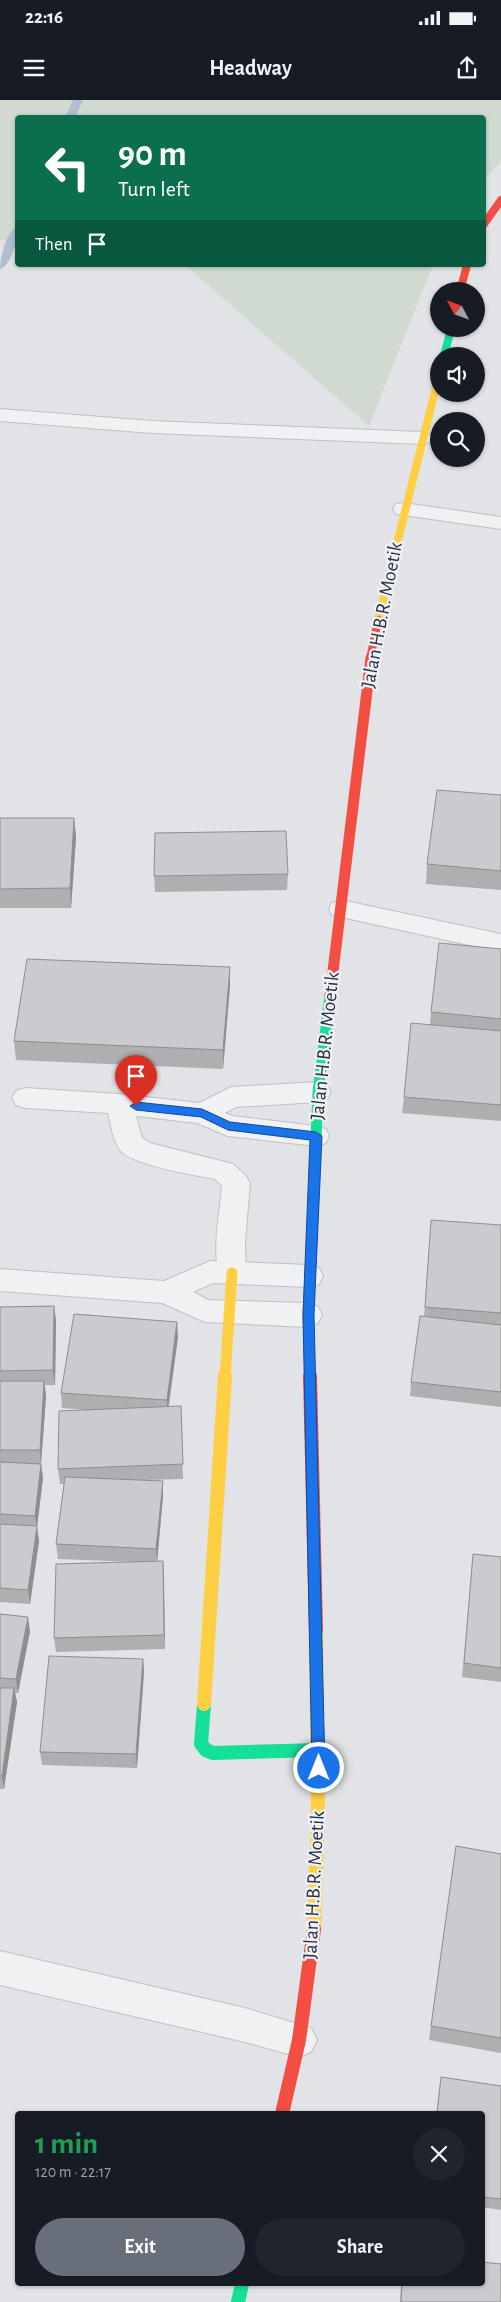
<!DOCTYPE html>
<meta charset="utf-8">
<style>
body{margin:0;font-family:"Alegreya Sans",sans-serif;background:#20242c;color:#f1f3f6;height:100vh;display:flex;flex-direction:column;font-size:19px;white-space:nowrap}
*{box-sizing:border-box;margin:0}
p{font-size:16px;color:#9ea1a6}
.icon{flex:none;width:28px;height:28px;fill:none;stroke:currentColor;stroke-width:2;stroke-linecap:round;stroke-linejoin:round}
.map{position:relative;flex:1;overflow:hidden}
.panel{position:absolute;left:15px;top:2011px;width:470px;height:175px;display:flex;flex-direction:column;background:#171b24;border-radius:5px;box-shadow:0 1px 4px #0004}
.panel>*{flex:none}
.top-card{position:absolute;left:15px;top:15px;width:471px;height:152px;border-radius:5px;box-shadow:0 1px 4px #0004;background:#0b6e4f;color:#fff;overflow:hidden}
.needle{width:32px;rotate:311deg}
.tools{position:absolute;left:430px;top:182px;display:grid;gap:10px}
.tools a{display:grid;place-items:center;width:55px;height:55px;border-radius:50%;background:#171b24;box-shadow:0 1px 4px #0004;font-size:25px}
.pin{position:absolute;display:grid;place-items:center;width:42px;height:42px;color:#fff;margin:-51px -21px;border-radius:50% 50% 50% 0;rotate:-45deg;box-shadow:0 0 5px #0007}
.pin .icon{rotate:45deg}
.me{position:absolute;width:55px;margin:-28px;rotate:0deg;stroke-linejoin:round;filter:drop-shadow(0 0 4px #0008)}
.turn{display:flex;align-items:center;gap:18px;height:105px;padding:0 20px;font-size:22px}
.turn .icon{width:65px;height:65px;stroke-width:2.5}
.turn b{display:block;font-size:35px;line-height:42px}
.then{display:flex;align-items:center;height:48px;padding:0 20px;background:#0003;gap:10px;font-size:19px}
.round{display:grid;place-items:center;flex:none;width:52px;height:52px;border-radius:26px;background:#20242c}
.overview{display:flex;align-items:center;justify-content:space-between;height:85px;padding:0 20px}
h1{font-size:30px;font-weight:600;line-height:38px;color:#1e9e55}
.action{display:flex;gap:10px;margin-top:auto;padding:10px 20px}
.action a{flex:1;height:58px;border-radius:30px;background:#696f79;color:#fff;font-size:20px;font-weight:600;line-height:58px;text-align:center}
.action a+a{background:#20242c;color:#f1f3f6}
.status{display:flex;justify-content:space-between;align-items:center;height:35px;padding:0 25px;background:#171b24;direction:ltr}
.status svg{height:14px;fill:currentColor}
header{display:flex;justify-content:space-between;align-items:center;height:65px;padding:0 20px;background:#171b24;font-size:22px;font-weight:600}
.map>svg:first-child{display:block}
.green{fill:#d1dad1}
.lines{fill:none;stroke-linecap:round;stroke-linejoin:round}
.stream{fill:#afbfd1;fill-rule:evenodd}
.lane-casing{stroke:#bfc1c4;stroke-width:2}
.street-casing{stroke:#bfc1c4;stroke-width:2}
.lane{fill:#f0f1f2;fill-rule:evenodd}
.street{fill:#f0f1f2;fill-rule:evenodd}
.fast-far2{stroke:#16e098;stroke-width:8}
.fast-far1{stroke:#16e098;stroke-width:11}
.fast{stroke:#16e098;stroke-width:14}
.slow-far2{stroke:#ffcf43;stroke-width:8}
.slow-far1{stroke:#ffcf43;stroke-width:11}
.slow{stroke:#ffcf43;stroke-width:14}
.jam-far2{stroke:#f24e42;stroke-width:8}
.jam-far1{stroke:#f24e42;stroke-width:11}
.jam{stroke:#f24e42;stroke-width:14}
.wall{fill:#adafb1}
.shaded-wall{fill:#8d8e90}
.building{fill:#c9cbce;stroke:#8d8e90}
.route{fill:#1a73e8;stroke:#114b97}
.labels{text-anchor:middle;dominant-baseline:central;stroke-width:4.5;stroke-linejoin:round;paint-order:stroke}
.street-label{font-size:20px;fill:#28303f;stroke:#eef1f6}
</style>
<div class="status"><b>22:16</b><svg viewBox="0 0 49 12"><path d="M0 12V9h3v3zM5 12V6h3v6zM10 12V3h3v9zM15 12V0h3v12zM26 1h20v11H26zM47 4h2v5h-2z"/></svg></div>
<header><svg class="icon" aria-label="menu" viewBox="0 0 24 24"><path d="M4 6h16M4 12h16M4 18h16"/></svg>Headway<svg class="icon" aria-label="share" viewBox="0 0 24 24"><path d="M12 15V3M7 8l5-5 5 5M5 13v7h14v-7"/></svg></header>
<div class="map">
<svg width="501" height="2202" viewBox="0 0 501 2202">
<rect width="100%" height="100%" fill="#e1e3e6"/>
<g class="green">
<path d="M 0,0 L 501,0 L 501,61 L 484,80 L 484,18 L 18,18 L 17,141 L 0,140 Z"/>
<path d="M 185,165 L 433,165 L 369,326 Z"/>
</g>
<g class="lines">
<g class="stream">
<path d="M 73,0 L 83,0 L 75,18 L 65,18 Z"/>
<path d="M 18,126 C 18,137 12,165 0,169 C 0,158 6,131 18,126 Z"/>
</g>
<g class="lane-casing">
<g id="lane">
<path d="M 0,309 L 152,321 L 423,332 L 430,334 L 433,338 L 430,342 L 423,344 L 152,333 L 0,321 Z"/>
<path d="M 318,982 L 327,985 L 331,992 L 327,999 L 318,1002 L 236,1007 L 225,1013 L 233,1016 L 316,1026 L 326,1029 L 329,1036 L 326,1043 L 316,1046 L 228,1036 L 197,1023 L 136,1016 L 142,1038 L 150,1043 L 233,1064 L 246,1076 L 250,1083 L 245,1142 L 246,1173 L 242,1181 L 232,1184 L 222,1181 C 210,1158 220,1112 222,1086 L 215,1079 C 194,1075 131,1065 120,1050 C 113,1041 111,1025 108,1013 L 25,1008 L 16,1005 L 12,998 L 16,991 L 25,988 L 119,994 L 199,1003 L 231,987 Z"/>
<path d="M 0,1851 L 245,1908 L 311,1928 L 317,1940 L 311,1952 L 299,1957 L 245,1942 L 0,1885 Z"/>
</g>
</g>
<g class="street-casing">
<g id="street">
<path d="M 404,403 L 501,417 L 501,429 L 396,414 L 393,409 L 396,404 Z"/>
<path d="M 341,800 L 501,834 L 501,852 L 332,815 L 329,809 L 332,803 Z"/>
<path d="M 210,1161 L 309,1165 L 319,1168 L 323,1176 L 319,1184 L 309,1187 L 213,1183 L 193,1192 L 208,1200 L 308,1203 L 318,1207 L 322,1215 L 318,1223 L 308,1227 L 205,1222 L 162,1203 L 0,1191 L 0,1169 L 164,1181 Z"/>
</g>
</g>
<use href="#lane" class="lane"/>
<use href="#street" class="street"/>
<path class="fast-far2" d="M 444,256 L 451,229"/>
<path class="fast-far1" d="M 312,1134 L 318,992 L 330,896"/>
<g class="fast">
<path d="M 204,1604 L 201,1644 L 206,1650 L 213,1653 L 319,1650"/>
<path d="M 238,2202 L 242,2184"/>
</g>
<path class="slow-far2" d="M 378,520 L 439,275"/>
<path class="slow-far1" d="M 225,1277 L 232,1173"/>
<g class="slow">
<path d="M 204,1604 L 225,1276"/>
<path d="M 314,1829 L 318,1716 L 316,1529"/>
</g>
<g class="jam-far2">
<path d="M 484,124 L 501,100"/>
<path d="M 460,191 L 467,165"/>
<path d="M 370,559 L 378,520"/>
</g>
<g class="jam-far1">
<path d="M 330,896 L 371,558"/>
<path d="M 310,1277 L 308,1215 L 312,1134"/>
</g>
<g class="jam">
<path d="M 310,1276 L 316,1529"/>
<path d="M 282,2014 L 299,1940 L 314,1829"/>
</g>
</g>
<g class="wall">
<path d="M 501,695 L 501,790 L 426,784 L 427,764 Z"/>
<path d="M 0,718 L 74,718 L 76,737 L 71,808 L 0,808 Z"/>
<path d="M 288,774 L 287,790 L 155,792 L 154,776 Z"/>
<path d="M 501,849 L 501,1021 L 402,1013 L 404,997 L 430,925 L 431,912 Z"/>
<path d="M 230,867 L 230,886 L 223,969 L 16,960 L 14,941 Z"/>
<path d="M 501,1125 L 501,1307 L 410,1296 L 411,1282 L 424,1217 L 430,1135 Z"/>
<path d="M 54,1206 L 56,1221 L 55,1285 L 45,1285 L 46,1296 L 41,1365 L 43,1378 L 37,1427 L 39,1441 L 30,1504 L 0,1502 L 0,1207 Z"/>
<path d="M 178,1237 L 169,1306 L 181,1306 L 183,1379 L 145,1380 L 163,1381 L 163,1396 L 157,1461 L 163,1461 L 165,1549 L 56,1552 L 54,1538 L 136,1462 L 58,1459 L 56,1444 L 64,1384 L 60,1384 L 58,1369 L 88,1310 L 62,1308 L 61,1293 Z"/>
<path d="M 473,1454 L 501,1457 L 501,1582 L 462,1577 Z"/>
<path d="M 0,1514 L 30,1531 L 18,1593 L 15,1593 L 17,1602 L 4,1689 L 0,1689 Z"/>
<path d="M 143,1559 L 144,1572 L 137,1668 L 42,1665 L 40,1652 Z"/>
<path d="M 456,1746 L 501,1754 L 501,1953 L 429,1940 Z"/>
<path d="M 441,1977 L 501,1986 L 501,2110 L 482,2107 L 482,2014 L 436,2014 Z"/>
<path d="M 401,2184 L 482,2184 L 501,2202 L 400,2202 Z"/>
</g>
<g class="shaded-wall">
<path d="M 74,718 L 76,737 L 71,808 L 70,788 Z"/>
<path d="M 230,867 L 230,886 L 223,969 L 223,950 Z"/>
<path d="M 54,1206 L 56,1221 L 55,1285 L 53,1270 Z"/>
<path d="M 177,1222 L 178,1237 L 167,1315 L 167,1300 Z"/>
<path d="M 44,1281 L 46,1296 L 41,1365 L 40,1350 Z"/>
<path d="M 41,1364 L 43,1378 L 37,1427 L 39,1441 L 30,1504 L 28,1490 L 37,1429 L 35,1416 Z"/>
<path d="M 163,1381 L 163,1396 L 157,1463 L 156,1449 Z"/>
<path d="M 163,1461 L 164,1475 L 165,1549 L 164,1535 Z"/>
<path d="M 28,1517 L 30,1531 L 18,1593 L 16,1579 Z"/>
<path d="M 143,1559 L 144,1572 L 137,1668 L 136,1654 Z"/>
<path d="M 14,1588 L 17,1602 L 4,1689 L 2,1676 Z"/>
</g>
<g class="building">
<path d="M 437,690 L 501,695 L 501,771 L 427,764 Z"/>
<path d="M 0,718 L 74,718 L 70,788 L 0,789 Z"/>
<path d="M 286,731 L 288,774 L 154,776 L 155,733 Z"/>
<path d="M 439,843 L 501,849 L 501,919 L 431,912 Z"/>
<path d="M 27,859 L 230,867 L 223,950 L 14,941 Z"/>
<path d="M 411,923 L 501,931 L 501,1005 L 404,997 Z"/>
<path d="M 431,1120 L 501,1125 L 501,1213 L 425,1207 Z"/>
<path d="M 54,1206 L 53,1270 L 0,1271 L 0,1207 Z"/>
<path d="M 74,1214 L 177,1222 L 167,1300 L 61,1293 Z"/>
<path d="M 420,1216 L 501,1225 L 501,1292 L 411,1282 Z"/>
<path d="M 0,1281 L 44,1281 L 40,1350 L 0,1350 Z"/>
<path d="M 181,1306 L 183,1364 L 58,1369 L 59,1311 Z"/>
<path d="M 0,1362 L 41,1364 L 35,1416 L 0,1414 Z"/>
<path d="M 65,1377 L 163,1381 L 156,1449 L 56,1444 Z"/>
<path d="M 0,1424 L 37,1426 L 28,1490 L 0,1488 Z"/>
<path d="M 473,1454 L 501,1457 L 501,1568 L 464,1563 Z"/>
<path d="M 163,1461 L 164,1535 L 54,1538 L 56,1464 Z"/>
<path d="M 0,1514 L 28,1517 L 16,1579 L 0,1578 Z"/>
<path d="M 49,1556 L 143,1559 L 136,1654 L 40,1652 Z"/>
<path d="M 0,1588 L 14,1588 L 2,1676 L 0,1676 Z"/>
<path d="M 456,1746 L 501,1754 L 501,1938 L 431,1926 Z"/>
<path d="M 441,1977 L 501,1986 L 501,2099 L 482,2097 L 482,2014 L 437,2014 Z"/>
<path d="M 482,2162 L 501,2164 L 501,2202 L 401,2202 L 402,2184 L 482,2184 Z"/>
</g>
<path class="route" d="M 136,1002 L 202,1009 L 230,1022 L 316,1032 L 322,1036 L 314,1215 L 325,1668 L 324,1672 L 319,1674 L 314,1672 L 312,1668 L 303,1215 L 310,1040 L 228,1030 L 201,1017 L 136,1010 L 130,1006 Z"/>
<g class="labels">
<g class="street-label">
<text transform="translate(382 515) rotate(-79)">Jalan H.B.R. Moetik</text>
<text transform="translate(325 946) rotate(-84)">Jalan H.B.R. Moetik</text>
<text transform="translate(314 1785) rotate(-87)">Jalan H.B.R. Moetik</text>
</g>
</g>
</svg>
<div class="tools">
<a><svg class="needle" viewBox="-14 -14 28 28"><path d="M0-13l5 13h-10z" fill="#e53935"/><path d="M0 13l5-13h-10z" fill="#9ea1a6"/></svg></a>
<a><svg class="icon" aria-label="sound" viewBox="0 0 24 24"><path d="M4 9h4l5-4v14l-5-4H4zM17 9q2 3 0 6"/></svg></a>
<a><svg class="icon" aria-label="search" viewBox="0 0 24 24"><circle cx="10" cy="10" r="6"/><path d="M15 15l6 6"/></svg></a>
</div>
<div class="pin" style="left:136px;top:1006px;background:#d93025"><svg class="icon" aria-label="arrive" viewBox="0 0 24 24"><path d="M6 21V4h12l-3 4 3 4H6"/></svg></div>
<svg class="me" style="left:319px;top:1668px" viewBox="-20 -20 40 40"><circle r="17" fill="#1a73e8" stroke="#fff" stroke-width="3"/><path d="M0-11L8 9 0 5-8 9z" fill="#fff"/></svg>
<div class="top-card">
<div class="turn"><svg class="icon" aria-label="left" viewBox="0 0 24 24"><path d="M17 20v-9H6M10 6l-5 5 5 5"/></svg><div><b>90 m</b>Turn left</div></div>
<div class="then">Then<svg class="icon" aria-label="arrive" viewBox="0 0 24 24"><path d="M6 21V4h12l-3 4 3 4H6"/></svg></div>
</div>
<section class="panel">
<div class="overview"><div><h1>1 min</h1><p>120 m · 22:17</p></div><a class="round"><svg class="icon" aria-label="close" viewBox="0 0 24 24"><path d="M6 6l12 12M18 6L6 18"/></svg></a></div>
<div class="action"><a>Exit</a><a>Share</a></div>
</section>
</div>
